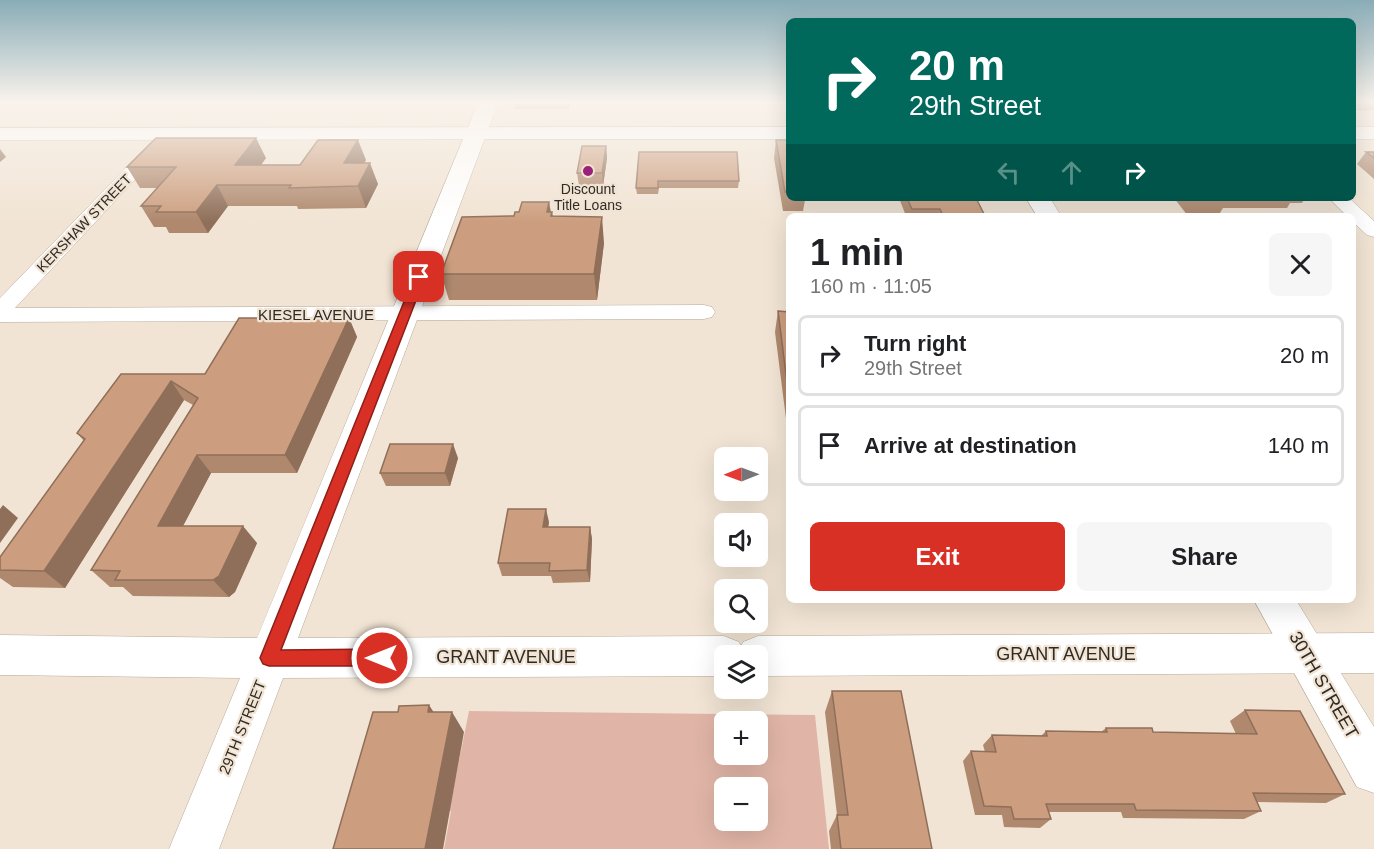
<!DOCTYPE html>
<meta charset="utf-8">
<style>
body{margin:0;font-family:Helvetica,sans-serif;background:#f6f6f6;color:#202124;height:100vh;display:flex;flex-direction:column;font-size:22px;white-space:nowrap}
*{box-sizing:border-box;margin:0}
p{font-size:20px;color:#757577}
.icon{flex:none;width:33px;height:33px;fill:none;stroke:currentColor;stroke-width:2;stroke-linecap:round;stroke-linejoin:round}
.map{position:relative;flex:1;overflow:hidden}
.panel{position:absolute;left:786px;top:213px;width:570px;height:390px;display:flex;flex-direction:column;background:#fff;border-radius:9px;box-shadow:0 6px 24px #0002}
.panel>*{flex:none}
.banner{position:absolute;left:786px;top:18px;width:570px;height:183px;border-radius:9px;box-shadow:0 6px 24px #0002;background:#00695c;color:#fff;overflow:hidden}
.needle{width:39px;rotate:269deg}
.tools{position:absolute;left:714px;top:447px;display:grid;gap:12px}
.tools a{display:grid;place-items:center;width:54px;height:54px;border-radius:9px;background:#fff;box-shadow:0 6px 24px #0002;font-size:30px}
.pin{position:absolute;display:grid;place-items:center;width:51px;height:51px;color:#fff;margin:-26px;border-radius:12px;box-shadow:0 3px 9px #0006}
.me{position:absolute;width:66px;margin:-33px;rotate:270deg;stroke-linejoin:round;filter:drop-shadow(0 0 4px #0008)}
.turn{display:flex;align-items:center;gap:21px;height:126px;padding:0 24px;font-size:27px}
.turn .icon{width:78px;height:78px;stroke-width:2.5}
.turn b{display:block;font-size:42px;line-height:51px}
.lanes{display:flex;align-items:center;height:57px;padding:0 24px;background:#0003;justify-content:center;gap:30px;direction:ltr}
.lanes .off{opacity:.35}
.round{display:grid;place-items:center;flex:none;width:63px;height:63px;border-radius:9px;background:#f6f6f6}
.summary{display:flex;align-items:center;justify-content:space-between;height:102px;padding:0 24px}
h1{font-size:36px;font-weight:800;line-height:45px}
.button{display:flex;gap:12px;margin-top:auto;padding:12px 24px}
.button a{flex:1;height:69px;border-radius:9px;background:#d93025;color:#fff;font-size:24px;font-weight:800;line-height:69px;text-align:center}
.button a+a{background:#f6f6f6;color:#202124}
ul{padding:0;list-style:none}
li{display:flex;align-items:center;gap:18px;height:81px;margin:0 12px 9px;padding:0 12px;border:3px solid #e0e0e0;border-radius:9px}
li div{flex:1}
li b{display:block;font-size:22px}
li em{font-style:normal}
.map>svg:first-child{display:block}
.green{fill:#e0b5a7;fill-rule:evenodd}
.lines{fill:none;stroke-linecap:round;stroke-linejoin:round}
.street-casing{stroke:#b5a999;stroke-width:1}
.secondary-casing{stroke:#b5a999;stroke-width:1}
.primary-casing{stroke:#b5a999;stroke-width:1}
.street{fill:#fff;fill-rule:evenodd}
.secondary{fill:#fff;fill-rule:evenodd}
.primary{fill:#fff;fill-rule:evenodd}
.wall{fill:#af886d}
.shaded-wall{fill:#8f6f59}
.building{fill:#cc9e7f;stroke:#8f6f59;stroke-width:1.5}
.route{fill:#d93025;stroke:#8d1f18;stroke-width:1.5}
.poi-dot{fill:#99217a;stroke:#f1e4d4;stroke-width:2}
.labels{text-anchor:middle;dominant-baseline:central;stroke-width:4.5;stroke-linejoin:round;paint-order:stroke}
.far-poi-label{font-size:14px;fill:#302b25;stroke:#f1e4d4}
.far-street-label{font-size:14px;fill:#302b25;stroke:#f1e4d4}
.street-label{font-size:15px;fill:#302b25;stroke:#f1e4d4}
.near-street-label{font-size:18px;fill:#302b25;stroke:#f1e4d4}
</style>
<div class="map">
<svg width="1374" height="849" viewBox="0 0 1374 849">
<rect width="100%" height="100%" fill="#f1e4d4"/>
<path class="green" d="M 469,711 L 815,715 L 829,849 L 444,849 L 451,811 L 449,811 ZM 724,722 L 758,722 L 758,754 L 724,754 ZM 724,788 L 758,788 L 758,820 L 724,820 Z"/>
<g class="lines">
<g class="street-casing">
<g id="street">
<path d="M 155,143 L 161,144 L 163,148 L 161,152 L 15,308 L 704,305 L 712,307 L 715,312 L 712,317 L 704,319 L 0,322 L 0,298 L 149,144 Z"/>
<path d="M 1329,198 L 1349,198 L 1374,221 L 1374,237 L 1367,235 L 1353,222 L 1353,216 L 1347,216 Z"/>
</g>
</g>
<g class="secondary-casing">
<path id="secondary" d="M 478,103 L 498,103 L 298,638 L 724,636 L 739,642 L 741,647 L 743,642 L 758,636 L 1374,633 L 1374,673 L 758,676 L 758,656 L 724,656 L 724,676 L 283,678 L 219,849 L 169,849 L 240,678 L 0,675 L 0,635 L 257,638 Z"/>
</g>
<g class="primary-casing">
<g id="primary">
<path d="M 789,127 L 789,139 L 0,140 L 0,128 Z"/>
<rect x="1353" y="127" width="21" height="12"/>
<path d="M 1026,198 L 1050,198 L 1061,216 L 1037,216 Z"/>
<path d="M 1254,600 L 1296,600 L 1374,727 L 1374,793 L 1357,787 Z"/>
</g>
</g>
<use href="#street" class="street"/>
<use href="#secondary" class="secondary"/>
<use href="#primary" class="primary"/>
</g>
<g class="wall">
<path d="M 513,103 L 571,103 L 569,109 L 515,109 Z"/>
<path d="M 1353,103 L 1374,103 L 1374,110 L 1357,111 L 1353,107 Z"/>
<path d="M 776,140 L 789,140 L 789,198 L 831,198 L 831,200 L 805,200 L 803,211 L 783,211 L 774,158 Z"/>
<path d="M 606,146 L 607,158 L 603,186 L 579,186 L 577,173 Z"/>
<path d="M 639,152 L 739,181 L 738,188 L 659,188 L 658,194 L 637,194 L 636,188 Z"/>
<path d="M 1366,152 L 1374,152 L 1374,179 L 1357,164 Z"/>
<path d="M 266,158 L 261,165 L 300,165 L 366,160 L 364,163 L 378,184 L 366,208 L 298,209 L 297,206 L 228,206 L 208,233 L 169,233 L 166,227 L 154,227 L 141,206 L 157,188 L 140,188 L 127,167 Z"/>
<path d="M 899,198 L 976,198 L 985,216 L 906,216 Z"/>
<path d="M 1174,198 L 1305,198 L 1302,203 L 1290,203 L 1287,208 L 1223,208 L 1218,216 L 1188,216 Z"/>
<path d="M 549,202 L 551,212 L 553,216 L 604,243 L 597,300 L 449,300 L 441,274 L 519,212 Z"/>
<path d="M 778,311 L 789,312 L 789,442 L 775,332 Z"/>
<path d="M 349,318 L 357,337 L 297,473 L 211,473 L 183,526 L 257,543 L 235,592 L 229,597 L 133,596 L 123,587 L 110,587 L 91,570 L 193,405 L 184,400 L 65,588 L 13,587 L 0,578 L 0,557 L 84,441 L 77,433 L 121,374 L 205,374 Z"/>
<path d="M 458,458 L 450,486 L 386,486 L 380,473 Z"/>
<path d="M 549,522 L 548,527 L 590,527 L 592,539 L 590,582 L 553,583 L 551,576 L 502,576 L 498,563 Z"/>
<path d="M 832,691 L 932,849 L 831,849 L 829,831 L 837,815 L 825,712 Z"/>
<path d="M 1245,710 L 1345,794 L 1326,803 L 1257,802 L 1261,811 L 1244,819 L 1123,818 L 1121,812 L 1048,812 L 1051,819 L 1040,828 L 1004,827 L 1002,815 L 975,815 L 963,761 L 971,751 L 985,752 L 983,745 L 992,735 L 1041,736 L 1046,731 L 1101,732 L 1106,728 L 1153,732 L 1236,734 L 1230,721 Z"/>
</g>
<g class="shaded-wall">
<path d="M 256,138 L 266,158 L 246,185 L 235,165 Z"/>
<path d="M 358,140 L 366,160 L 352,184 L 344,163 Z"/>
<path d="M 606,146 L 607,158 L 603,186 L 602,173 Z"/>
<path d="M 0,149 L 6,157 L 0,162 Z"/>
<path d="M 370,163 L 378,184 L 366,208 L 358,186 Z"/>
<path d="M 217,185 L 228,206 L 208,233 L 196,212 Z"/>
<path d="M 549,202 L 551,216 L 552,212 L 556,237 L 547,212 Z"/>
<path d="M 602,217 L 604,243 L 597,300 L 594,274 Z"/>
<path d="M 349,318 L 357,337 L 297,473 L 285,455 Z"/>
<path d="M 171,381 L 184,400 L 65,588 L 44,571 Z"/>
<path d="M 453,444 L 458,458 L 450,486 L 445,473 Z"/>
<path d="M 197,455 L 211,473 L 174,543 L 158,526 Z"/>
<path d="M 3,505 L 18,518 L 0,543 L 0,509 Z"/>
<path d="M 546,509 L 549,522 L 546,540 L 543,527 Z"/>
<path d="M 243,526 L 257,543 L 235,592 L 229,597 L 213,580 Z"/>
<path d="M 590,527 L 592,539 L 590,582 L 587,570 Z"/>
<path d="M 429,705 L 442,725 L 428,712 Z"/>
<path d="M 452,712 L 464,732 L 443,849 L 425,849 Z"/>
</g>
<g class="building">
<path d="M 1359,103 L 1374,103 L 1374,104 L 1362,104 Z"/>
<path d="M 156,138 L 256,138 L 235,165 L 300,165 L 318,140 L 358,140 L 344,163 L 370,163 L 358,186 L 289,188 L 291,185 L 217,185 L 196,212 L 156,212 L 161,206 L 141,206 L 176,167 L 127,167 Z"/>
<path d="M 776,140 L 789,140 L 789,192 L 785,192 Z"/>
<path d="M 582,146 L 606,146 L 602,173 L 577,173 Z"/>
<path d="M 639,152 L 737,152 L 739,181 L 658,181 L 658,188 L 636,188 Z"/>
<path d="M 1366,152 L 1374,152 L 1374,158 Z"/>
<path d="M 907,198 L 976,198 L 985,216 L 943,216 L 940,209 L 912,209 Z"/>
<path d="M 522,202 L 549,202 L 547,212 L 552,212 L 551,216 L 602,217 L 594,274 L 441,274 L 462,217 L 514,216 L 515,212 L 519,212 Z"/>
<path d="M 778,311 L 789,312 L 789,398 Z"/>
<path d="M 239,318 L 349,318 L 285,455 L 197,455 L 158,526 L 243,526 L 219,576 L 213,580 L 115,580 L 120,571 L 91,570 L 198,398 L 171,381 L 44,571 L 0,570 L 0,557 L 85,439 L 77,433 L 121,374 L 205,374 Z"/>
<path d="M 390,444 L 453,444 L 445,473 L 380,473 Z"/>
<path d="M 508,509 L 546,509 L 543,527 L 590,527 L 587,570 L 549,571 L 550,563 L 498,563 Z"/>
<path d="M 832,691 L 901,691 L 932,849 L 841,849 L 837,815 L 848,815 Z"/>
<path d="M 429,705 L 428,712 L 452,712 L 425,849 L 333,849 L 373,712 L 398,712 L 399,706 Z"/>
<path d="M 1245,710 L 1300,711 L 1345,794 L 1253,793 L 1261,811 L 1136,810 L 1134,804 L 1046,804 L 1051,819 L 1014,819 L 1011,807 L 984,806 L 971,751 L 996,752 L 992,735 L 1047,736 L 1046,731 L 1107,732 L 1106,728 L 1152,728 L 1153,732 L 1257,734 Z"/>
</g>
<linearGradient id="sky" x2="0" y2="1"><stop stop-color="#89acb7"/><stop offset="0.46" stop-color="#f9f3ec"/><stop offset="1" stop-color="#f9f3ec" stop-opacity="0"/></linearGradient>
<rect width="1374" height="222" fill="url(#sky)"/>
<path class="route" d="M 419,274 L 425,277 L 281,650 L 382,649 L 388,652 L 391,658 L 388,664 L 382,666 L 269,666 L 263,664 L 260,658 L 414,277 Z"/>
<circle class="poi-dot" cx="588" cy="171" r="6"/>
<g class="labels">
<g class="far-poi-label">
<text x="588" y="189">Discount<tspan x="588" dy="16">Title Loans</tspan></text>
</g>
<g class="far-street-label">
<text transform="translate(84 223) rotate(-46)">KERSHAW STREET</text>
</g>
<g class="street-label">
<text x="316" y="314">KIESEL AVENUE</text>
<text transform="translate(242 727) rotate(-68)">29TH STREET</text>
</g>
<g class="near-street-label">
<text x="1066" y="654">GRANT AVENUE</text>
<text x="506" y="657">GRANT AVENUE</text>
<text transform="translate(1324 685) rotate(60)">30TH STREET</text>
</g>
</g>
</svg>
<div class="tools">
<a><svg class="needle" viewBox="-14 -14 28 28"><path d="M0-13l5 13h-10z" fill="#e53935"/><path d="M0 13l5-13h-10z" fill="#757577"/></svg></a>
<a><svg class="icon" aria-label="sound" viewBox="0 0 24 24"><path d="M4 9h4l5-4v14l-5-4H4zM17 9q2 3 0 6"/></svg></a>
<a><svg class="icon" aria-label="search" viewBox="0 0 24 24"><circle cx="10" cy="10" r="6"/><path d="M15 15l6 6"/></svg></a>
<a><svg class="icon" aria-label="layers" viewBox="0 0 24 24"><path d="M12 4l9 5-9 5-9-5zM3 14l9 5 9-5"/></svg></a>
<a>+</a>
<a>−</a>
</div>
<div class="pin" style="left:419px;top:277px;background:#d93025"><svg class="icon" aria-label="arrive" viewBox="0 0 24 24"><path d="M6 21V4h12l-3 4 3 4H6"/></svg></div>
<svg class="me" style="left:382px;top:658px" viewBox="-20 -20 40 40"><circle r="17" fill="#d93025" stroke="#fff" stroke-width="3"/><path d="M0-11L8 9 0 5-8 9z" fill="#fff"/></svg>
<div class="banner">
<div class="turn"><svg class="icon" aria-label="right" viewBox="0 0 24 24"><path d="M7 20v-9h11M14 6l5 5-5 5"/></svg><div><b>20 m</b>29th Street</div></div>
<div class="lanes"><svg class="icon off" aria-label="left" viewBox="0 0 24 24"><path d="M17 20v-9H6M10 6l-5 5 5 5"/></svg><svg class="icon off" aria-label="ahead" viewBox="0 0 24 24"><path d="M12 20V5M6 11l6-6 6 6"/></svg><svg class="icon" aria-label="right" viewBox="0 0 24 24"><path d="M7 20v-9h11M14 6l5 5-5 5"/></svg></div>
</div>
<section class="panel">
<div class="summary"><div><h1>1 min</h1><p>160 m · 11:05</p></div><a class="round"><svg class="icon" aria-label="close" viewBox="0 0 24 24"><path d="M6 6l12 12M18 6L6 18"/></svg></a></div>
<ul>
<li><svg class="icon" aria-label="right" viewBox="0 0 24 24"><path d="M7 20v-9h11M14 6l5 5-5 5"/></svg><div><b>Turn right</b><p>29th Street</p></div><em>20 m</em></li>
<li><svg class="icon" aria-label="arrive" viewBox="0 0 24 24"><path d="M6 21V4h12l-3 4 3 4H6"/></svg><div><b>Arrive at destination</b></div><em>140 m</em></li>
</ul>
<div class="button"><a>Exit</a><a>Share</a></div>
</section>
</div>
